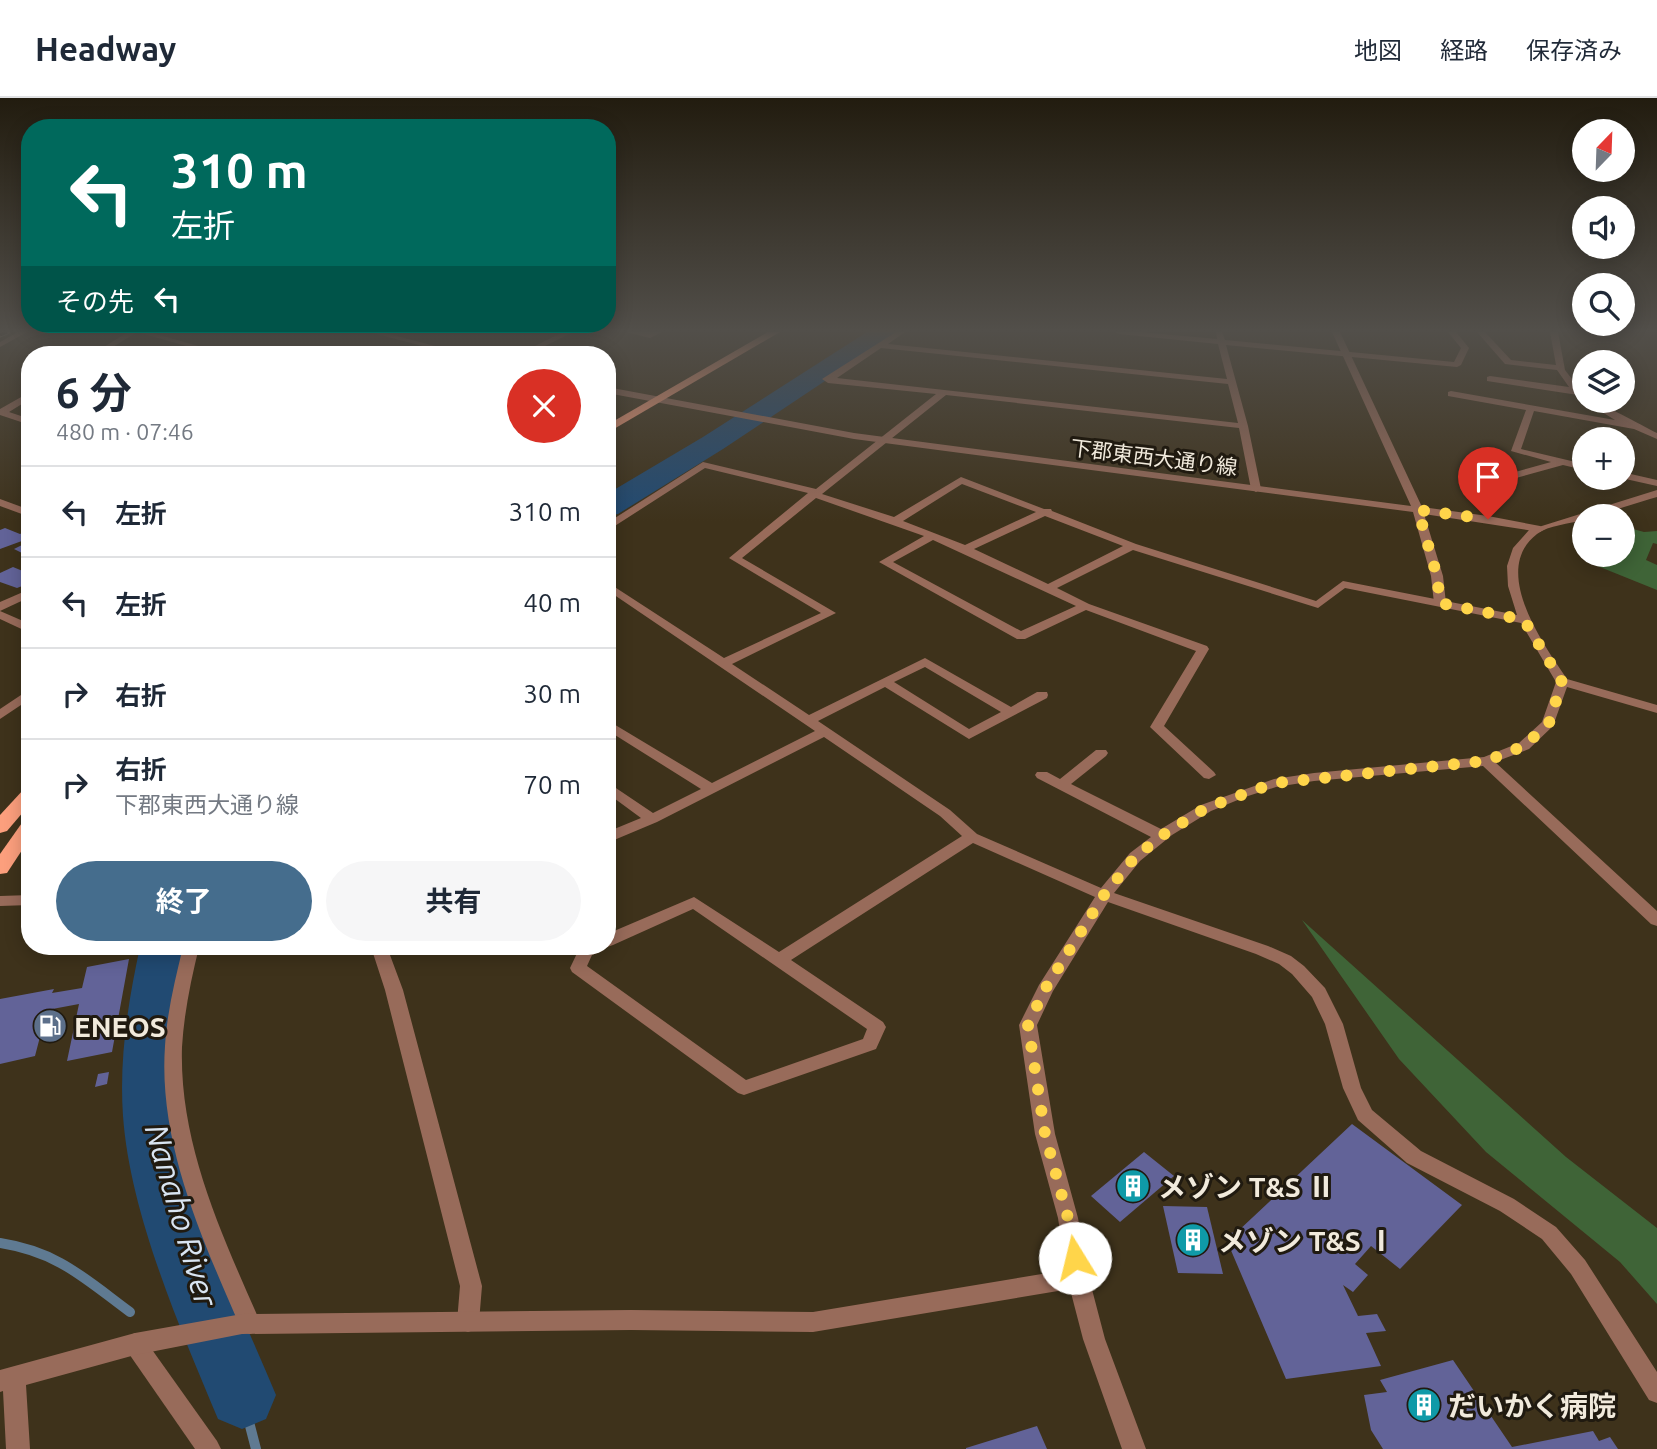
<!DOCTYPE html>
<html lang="ja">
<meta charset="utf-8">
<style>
body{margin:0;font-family:Ubuntu,"Noto Sans JP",sans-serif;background:#f6f6f7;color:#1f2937;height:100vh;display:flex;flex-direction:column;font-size:26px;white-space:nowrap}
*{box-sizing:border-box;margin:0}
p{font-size:23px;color:#747a83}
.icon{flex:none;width:38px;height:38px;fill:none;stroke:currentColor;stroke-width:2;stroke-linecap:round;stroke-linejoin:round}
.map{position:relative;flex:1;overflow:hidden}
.sheet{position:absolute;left:21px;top:248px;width:595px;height:609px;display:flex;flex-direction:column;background:#fff;border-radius:28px;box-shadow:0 4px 18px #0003}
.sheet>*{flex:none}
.top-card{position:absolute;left:21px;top:21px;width:595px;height:214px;border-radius:28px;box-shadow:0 4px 18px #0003;background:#00695c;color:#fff;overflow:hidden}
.needle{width:46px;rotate:23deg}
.fabs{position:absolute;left:1572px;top:21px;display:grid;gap:14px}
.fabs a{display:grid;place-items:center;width:63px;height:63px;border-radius:50%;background:#fff;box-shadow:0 4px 18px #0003;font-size:35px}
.pin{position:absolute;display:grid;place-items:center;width:60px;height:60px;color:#fff;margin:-72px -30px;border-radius:50% 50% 50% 0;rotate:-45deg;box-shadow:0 0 7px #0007}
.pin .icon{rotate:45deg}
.me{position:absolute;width:77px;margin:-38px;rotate:351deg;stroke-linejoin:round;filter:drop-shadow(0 0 5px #0008)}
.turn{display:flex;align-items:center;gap:24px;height:147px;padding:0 35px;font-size:32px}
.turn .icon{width:91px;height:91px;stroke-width:2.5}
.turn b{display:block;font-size:49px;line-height:60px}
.then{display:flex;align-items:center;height:66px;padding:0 35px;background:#0003;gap:14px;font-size:26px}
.round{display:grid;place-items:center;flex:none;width:74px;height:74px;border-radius:37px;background:#f6f6f7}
.headline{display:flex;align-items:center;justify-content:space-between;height:119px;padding:0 35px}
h1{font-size:42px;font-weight:700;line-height:52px}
.cta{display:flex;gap:14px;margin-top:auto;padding:14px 35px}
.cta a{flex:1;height:80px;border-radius:42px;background:#456d8d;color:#fff;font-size:28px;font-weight:700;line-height:80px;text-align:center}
.cta a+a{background:#f6f6f7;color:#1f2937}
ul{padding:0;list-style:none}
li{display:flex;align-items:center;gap:21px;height:91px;padding:0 35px;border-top:2px solid #e0e1e3}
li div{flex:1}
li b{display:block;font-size:26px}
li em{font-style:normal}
header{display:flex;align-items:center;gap:42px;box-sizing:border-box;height:98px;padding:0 35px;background:#fff;border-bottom:2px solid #e0e1e3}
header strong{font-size:33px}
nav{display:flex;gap:38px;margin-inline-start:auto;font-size:24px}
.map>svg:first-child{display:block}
.forest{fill:#3f6437}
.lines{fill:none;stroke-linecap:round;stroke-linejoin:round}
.stream{stroke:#5f7a92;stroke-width:10}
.river{fill:#214a72;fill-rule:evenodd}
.building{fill:#626398}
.minor{fill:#986b5a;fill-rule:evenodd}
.tertiary{fill:#986b5a;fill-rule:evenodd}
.primary{fill:#fc9f7d;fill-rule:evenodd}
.rail-casing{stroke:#b9b1a0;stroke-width:5}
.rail{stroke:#201a10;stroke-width:3.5;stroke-dasharray:10;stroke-linecap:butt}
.route{stroke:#ffd54a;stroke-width:12;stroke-dasharray:0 21.6}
.labels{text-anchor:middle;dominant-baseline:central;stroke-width:6;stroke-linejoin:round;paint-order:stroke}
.far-street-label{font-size:21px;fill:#f1eadc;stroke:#201a10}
.near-poi-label{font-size:28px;font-weight:bold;fill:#f1eadc;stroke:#201a10;text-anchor:start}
.near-water-label{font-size:32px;font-style:italic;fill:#d9e5f2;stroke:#201a10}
</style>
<header>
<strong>Headway</strong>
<nav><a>地図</a><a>経路</a><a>保存済み</a></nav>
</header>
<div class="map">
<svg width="1657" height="1351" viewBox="0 0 1657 1351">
<rect width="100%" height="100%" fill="#3e321b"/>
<g class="forest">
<path d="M 1622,428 L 1644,434 L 1657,433 L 1657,446 L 1653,445 L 1646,462 L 1657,467 L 1657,492 L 1590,465 L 1594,457 L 1622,457 Z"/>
<path d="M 1302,822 L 1566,1059 L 1657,1130 L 1657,1206 L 1620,1164 L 1486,1054 L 1399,961 Z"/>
</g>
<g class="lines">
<g class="stream">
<path d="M 0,1145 C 58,1154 84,1180 130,1214"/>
<path d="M 223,1296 L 242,1297 L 256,1351"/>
</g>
<g class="river">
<path d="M 867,234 L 895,234 L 891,239 L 723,351 L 618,416 L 607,418 L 607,396 L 703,339 Z"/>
<path d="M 140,849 L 190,849 C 179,905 172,963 179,1019 C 192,1117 239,1208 276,1297 L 266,1321 L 242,1331 L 218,1321 C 180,1230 130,1116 123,1018 C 119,961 128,904 140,849 Z"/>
</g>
</g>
<g class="building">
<path d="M 5,430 L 20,436 L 30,431 L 30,435 L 25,438 L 30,440 L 0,451 L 0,432 Z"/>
<path d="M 30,443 L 30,459 L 14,451 Z"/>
<path d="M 13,469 L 30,476 L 30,485 L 17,490 L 0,484 L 0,475 Z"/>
<path d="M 129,861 L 112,954 L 67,963 L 79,906 L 47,912 L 35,958 L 0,966 L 0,901 L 54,891 L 52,895 L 82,890 L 87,869 Z"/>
<path d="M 109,974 L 107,986 L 95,989 L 98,976 Z"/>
<path d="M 1352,1026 L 1462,1107 L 1400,1171 L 1371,1148 L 1355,1166 L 1368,1177 L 1353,1194 L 1343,1187 L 1358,1218 L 1377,1216 L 1386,1233 L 1366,1235 L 1381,1268 L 1286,1281 L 1224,1136 L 1237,1134 Z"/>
<path d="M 1144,1054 L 1174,1078 L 1120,1124 L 1091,1098 Z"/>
<path d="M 1163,1108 L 1207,1109 L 1223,1176 L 1178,1175 Z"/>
<path d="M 1453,1262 L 1512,1349 L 1593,1333 L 1599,1343 L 1610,1339 L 1618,1351 L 1383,1351 L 1371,1332 L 1364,1297 L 1387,1294 L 1380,1282 Z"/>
<path d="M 1037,1328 L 1047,1351 L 966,1351 L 966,1350 Z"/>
</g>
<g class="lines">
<g class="minor">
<path d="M 128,234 L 137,234 L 100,257 L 91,257 Z"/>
<path d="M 137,234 L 149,234 L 230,257 L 218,257 Z"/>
<path d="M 563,234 L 573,234 L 527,257 L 517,257 Z"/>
<path d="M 626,234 L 662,234 L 650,240 Z"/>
<path d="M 896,234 L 905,234 L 888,246 L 1227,281 L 1218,246 L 1119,236 L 1115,234 L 1140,234 L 1217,241 L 1216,234 L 1222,234 L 1225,242 L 1454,264 L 1461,250 L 1448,234 L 1456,234 L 1469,250 L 1461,267 L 1457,269 L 1226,247 L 1248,328 L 1261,391 L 1256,394 L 1251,391 L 1239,330 L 946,297 L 822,396 L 894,419 L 961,379 L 1044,411 L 1051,411 L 1052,413 L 1136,446 L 1316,503 L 1343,483 L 1517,517 L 1508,488 L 1507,468 L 1513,450 L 1529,432 L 1657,392 L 1657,399 L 1650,401 L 1595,418 L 1584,418 L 1584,422 C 1569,426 1549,427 1537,436 C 1490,472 1543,546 1567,581 L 1657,607 L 1657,615 L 1567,589 L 1553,628 L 1529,651 L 1495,664 L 1657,813 L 1657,828 L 1651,826 L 1483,668 L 1314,683 L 1276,689 L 1245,699 L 1211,713 L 1172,737 L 1140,763 L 1114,795 L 1268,848 L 1291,858 L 1304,868 L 1325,890 L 1343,926 L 1361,990 L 1372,1012 L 1421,1053 L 1514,1101 L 1556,1129 L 1585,1162 L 1657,1274 L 1657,1305 L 1649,1302 L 1571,1176 L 1542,1141 L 1500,1113 L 1407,1065 L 1358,1022 L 1343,990 L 1325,926 L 1312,899 L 1292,876 L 1279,866 L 1256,856 L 1108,804 L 1053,893 L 1037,927 L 1055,1036 L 1078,1120 L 1089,1180 L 1085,1187 L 1078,1190 L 1071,1187 L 1067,1180 L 1058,1120 L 1035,1036 L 1019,927 L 1039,887 L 1095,799 L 973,745 L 791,862 L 883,924 L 886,929 L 876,951 L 744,997 L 738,995 L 572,874 L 570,870 L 580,849 L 604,849 L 602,853 L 592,857 L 587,868 L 746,982 L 863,941 L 867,931 L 693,811 L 613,847 L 607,849 L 607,836 L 694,799 L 779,854 L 962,738 L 940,718 L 824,639 L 657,724 L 607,745 L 607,734 L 641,720 L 607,695 L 607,684 L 653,715 L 701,691 L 607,632 L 607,622 L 712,685 L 815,633 L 607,492 L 607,484 L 724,560 L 821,515 L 729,460 L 808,395 L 705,370 L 607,433 L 607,425 L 703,364 L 816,391 L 936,296 L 828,285 L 822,281 ZM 881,250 L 1228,286 L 1238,325 L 837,280 ZM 962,386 L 1036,414 L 965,447 L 903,423 ZM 816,400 L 924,438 L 879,464 L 1017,541 L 1025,541 L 1086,512 L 1196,553 L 1150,629 L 1204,680 L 1209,681 L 1216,677 L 1214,674 L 1164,628 L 1209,551 L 1207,548 L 1089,506 L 1057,490 L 1133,452 L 1318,510 L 1345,490 L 1521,525 L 1556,584 L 1542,624 L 1519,645 L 1484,659 L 1314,675 L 1274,681 L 1201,707 L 1161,731 L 1071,686 L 1106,658 L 1108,655 L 1106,652 L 1096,652 L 1060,681 L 1047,674 L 1037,674 L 1035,677 L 1037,680 L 1151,739 L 1130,755 L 1101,790 L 977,736 L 950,712 L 818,623 L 885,589 L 969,641 L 1047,600 L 1048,597 L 1047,594 L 1037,594 L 1011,609 L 925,560 L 809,617 L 732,566 L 836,515 L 742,460 ZM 1045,418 L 1123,448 L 1048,486 L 974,451 ZM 933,442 L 1076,508 L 1021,533 L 893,464 ZM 925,569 L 1001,614 L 969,631 L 894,584 Z"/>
<path d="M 1477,234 L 1485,234 L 1511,262 L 1556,267 L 1550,234 L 1558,234 L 1565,272 L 1582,294 L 1578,297 L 1487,283 L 1487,279 L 1490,278 L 1569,289 L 1557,272 L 1505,266 Z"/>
<path d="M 1451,293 L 1615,322 L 1584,303 C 1598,302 1641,327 1657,335 L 1657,341 L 1634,331 L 1534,313 L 1521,351 L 1584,366 L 1584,372 L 1563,367 L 1491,387 L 1487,386 L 1487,382 L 1551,364 L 1511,353 L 1526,312 L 1448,298 L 1448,294 Z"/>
<path d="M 30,294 L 30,301 L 9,314 L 30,321 L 30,327 L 0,317 L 0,311 Z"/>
<path d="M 1622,374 L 1657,382 L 1657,388 L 1621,380 Z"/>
<path d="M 30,491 L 30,499 L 0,513 L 0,504 Z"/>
<path d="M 0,513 L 30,526 L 30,535 L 0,521 Z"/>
<path d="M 30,591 L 30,601 L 0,621 L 0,611 Z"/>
<path d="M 30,797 L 30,807 L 0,808 L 0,798 Z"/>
<path d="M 183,849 L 199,849 C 191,882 184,915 182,949 C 179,1047 223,1139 261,1226 L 258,1233 L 250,1236 L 242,1233 C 204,1145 158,1047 165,948 C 167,914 175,882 183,849 Z"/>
<path d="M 371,849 L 387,849 L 403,892 L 482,1188 L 479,1224 L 476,1231 L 468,1234 L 460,1231 L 457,1224 L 460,1188 L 385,892 Z"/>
<path d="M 135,1235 L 143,1239 L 217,1343 L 221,1351 L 195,1351 L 127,1253 L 124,1246 L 127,1239 Z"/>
</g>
<g class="tertiary">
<path d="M 18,234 L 27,234 L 0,249 L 0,244 Z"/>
<path d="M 369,234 L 381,234 L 470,257 L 457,257 Z"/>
<path d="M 1332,234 L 1340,234 L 1422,409 L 1488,418 L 1540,428 L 1545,431 L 1540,434 L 1424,416 L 1443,478 L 1446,505 L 1444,507 L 1440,508 L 1434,505 L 1431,478 L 1413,414 L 854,341 L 607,295 L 607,289 L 854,335 L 1411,408 Z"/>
<path d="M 0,401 L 30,412 L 30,419 L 0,408 Z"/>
<path d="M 1078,1170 L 1085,1173 L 1089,1180 L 1105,1241 L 1146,1351 L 1122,1351 L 1083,1241 L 1070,1191 L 813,1234 L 631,1232 L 242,1236 L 135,1257 L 26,1287 L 30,1351 L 6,1351 L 3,1293 L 0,1294 L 0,1272 L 135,1235 L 242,1216 L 631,1212 L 813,1214 Z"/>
</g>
<g class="primary">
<path d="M 768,234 L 780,234 L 607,335 L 607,327 Z"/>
<path d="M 30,689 L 30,706 L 7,733 L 0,735 L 0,717 L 24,691 Z"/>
<path d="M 30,720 L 30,740 L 7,775 L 0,776 L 0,756 L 24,722 Z"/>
</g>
<g class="rail-casing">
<path id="rail" d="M 0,237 L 7,234"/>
</g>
<use href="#rail" class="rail"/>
</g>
<linearGradient id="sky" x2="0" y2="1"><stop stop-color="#221c0f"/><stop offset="0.55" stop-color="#524f4a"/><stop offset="1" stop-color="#524f4a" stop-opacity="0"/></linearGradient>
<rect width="1657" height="423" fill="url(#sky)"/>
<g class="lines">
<path class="route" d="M 1075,1160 L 1068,1120 L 1045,1036 L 1028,927 L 1045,891 L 1104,797 L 1135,759 L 1167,734 L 1206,710 L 1274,685 L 1486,663 L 1524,648 L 1549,625 L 1562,584 L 1524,522 L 1440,505 L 1437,478 L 1418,412 L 1488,421"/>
</g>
<defs>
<g id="fuel-disc" transform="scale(1.75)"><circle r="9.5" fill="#5c6f8a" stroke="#201a10"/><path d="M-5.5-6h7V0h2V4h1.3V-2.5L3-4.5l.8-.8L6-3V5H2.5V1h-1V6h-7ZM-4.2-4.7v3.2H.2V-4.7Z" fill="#fff"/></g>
<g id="building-disc" transform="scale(1.75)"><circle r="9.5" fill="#0f9aa8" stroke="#201a10"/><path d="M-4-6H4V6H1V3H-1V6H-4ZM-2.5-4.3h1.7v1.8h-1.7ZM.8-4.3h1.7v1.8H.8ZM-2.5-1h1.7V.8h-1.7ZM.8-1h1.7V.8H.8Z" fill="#fff"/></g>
</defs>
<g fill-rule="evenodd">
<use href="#fuel-disc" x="50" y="928"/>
<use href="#building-disc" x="1133" y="1088"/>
<use href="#building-disc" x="1193" y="1142"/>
<use href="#building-disc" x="1424" y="1307"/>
</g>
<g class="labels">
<g class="far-street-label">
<text transform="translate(1154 359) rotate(7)">下郡東西大通り線</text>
</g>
<g class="near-poi-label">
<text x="74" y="928">ENEOS</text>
<text x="1158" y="1088">メゾン T&amp;S Ⅱ</text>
<text x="1218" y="1142">メゾン T&amp;S Ⅰ</text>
<text x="1448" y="1307">だいかく病院</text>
</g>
<g class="near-water-label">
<text transform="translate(182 1117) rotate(74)">Nanaho River</text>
</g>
</g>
</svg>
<div class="fabs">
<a><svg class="needle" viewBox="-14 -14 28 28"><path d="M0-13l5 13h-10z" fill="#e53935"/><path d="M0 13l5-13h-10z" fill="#747a83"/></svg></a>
<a><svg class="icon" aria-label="sound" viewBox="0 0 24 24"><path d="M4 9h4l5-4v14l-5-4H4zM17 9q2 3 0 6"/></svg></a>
<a><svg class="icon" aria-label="search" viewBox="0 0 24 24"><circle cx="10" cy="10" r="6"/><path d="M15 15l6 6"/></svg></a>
<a><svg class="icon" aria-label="layers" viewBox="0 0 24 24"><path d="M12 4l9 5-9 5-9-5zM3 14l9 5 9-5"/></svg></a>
<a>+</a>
<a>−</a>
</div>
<div class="pin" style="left:1488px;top:421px;background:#d93025"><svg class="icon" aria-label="arrive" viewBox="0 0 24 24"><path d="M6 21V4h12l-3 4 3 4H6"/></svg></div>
<svg class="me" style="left:1075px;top:1160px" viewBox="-20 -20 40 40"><circle r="19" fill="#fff"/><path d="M0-13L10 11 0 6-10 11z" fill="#ffd54a"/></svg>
<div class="top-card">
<div class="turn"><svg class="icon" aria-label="left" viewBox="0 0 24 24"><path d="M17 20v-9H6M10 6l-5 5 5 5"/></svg><div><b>310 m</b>左折</div></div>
<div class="then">その先<svg class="icon" aria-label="left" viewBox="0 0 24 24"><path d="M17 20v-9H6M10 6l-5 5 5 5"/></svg></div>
</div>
<section class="sheet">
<div class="headline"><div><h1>6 分</h1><p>480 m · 07:46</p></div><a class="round" style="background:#d93025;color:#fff"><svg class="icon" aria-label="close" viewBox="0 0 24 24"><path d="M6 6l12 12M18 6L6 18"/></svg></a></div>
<ul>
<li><svg class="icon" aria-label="left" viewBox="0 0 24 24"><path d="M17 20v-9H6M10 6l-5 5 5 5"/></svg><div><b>左折</b></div><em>310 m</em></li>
<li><svg class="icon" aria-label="left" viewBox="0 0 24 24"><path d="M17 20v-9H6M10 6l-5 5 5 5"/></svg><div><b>左折</b></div><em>40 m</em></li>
<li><svg class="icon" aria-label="right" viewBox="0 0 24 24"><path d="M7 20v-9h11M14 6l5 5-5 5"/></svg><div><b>右折</b></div><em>30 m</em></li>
<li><svg class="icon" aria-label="right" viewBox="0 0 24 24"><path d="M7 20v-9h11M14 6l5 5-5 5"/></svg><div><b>右折</b><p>下郡東西大通り線</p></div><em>70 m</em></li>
</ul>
<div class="cta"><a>終了</a><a>共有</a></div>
</section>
</div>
